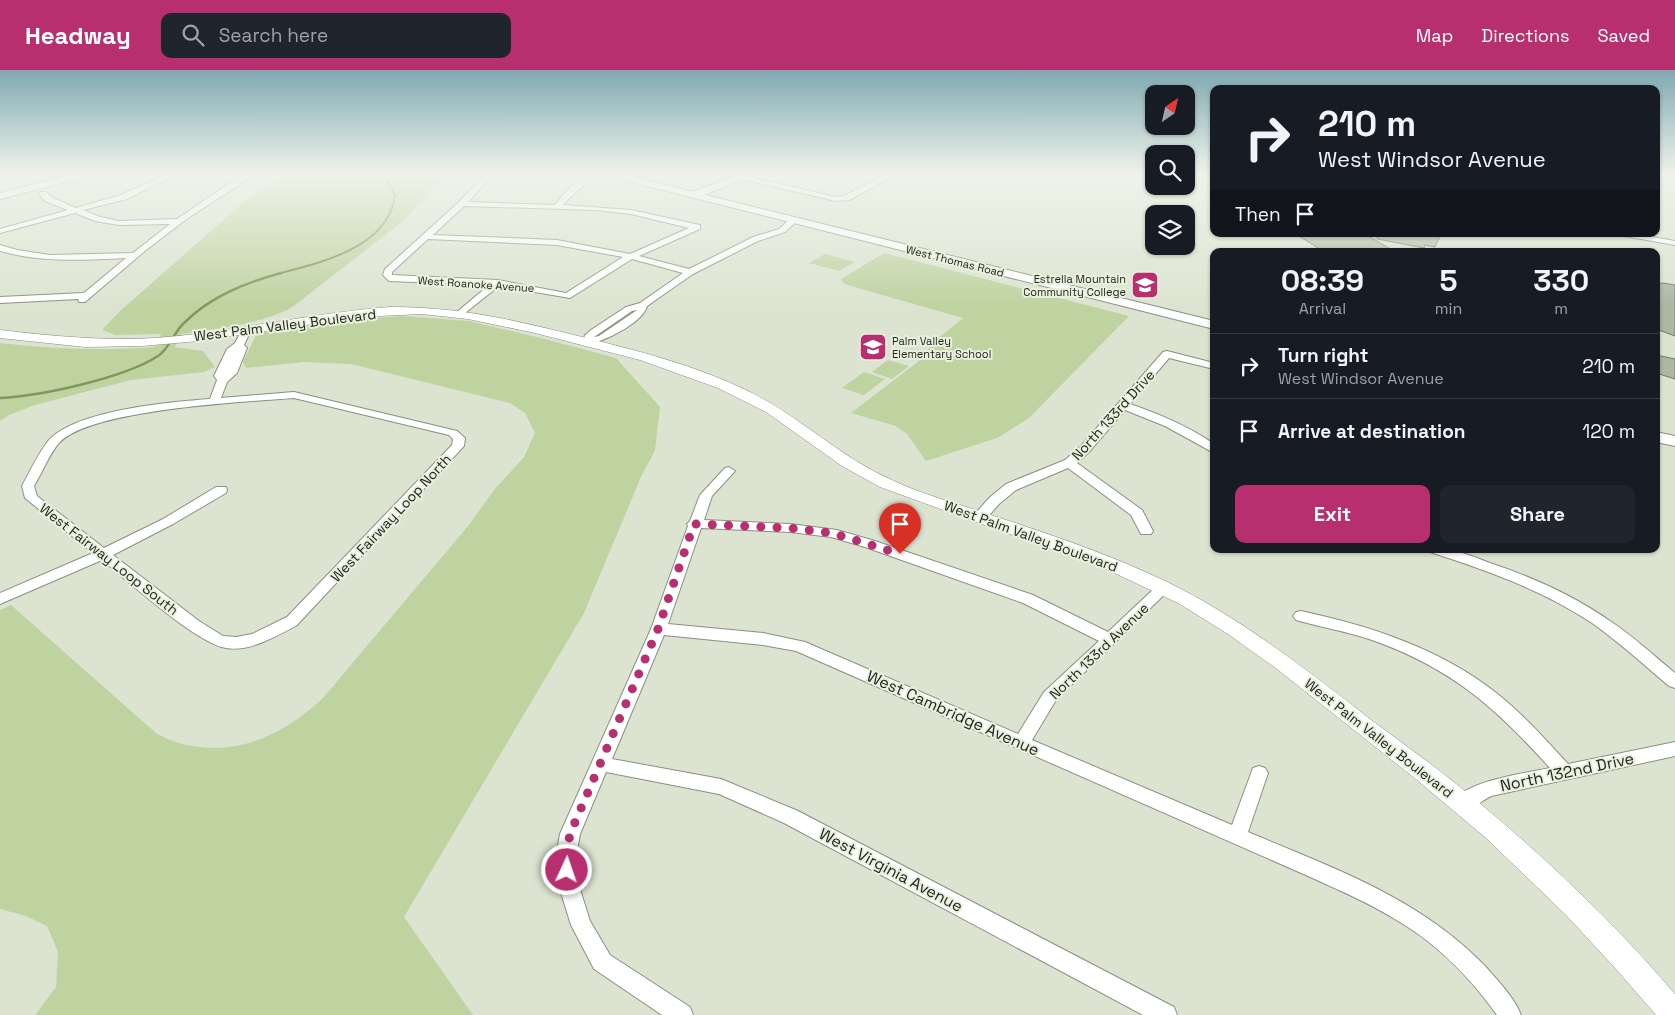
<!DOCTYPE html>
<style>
body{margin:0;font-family:"Space Grotesk",sans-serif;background:#20242c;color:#f1f3f6;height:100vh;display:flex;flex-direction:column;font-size:19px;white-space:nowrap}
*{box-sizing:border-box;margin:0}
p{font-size:16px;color:#9ea1a6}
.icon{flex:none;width:28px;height:28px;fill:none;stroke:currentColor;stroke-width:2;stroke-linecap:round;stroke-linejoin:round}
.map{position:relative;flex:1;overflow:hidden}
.drawer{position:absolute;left:1210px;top:178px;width:450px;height:305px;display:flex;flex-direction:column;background:#171b24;border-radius:10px;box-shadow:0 1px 4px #0004}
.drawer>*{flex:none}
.top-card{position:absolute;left:1210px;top:15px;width:450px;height:152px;border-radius:10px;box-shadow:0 1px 4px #0004;background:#171b24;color:#f1f3f6;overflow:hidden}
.needle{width:32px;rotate:34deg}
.buttons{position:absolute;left:1145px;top:15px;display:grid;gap:10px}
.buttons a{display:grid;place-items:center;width:50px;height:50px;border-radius:10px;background:#171b24;box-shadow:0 1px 4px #0004;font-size:25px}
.pin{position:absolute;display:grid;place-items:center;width:42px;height:42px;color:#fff;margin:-51px -21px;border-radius:50% 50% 50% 0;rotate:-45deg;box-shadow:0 0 5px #0007}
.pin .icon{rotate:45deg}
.me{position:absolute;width:55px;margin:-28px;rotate:3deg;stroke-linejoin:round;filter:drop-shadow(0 0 4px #0008)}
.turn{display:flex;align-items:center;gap:18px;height:105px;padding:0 25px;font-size:22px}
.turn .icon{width:65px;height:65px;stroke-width:2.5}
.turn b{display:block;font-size:35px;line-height:42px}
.then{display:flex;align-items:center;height:48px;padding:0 25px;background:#0003;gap:10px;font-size:19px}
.eta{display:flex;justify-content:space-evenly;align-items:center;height:85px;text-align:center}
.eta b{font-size:30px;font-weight:700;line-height:35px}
.cta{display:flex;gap:10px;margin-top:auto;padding:10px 25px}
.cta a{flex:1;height:58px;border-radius:10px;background:#b82f6f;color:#fff;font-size:20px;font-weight:700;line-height:58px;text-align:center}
.cta a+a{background:#20242c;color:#f1f3f6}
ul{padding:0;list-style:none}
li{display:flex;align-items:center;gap:15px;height:65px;padding:0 25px;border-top:1px solid #363941}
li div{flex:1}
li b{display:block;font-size:19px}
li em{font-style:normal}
header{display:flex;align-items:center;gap:30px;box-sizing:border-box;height:70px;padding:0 25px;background:#b82f6f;color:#fff}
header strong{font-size:24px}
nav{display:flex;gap:28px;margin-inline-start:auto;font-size:18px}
.search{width:350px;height:45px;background:#20242c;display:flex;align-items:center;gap:12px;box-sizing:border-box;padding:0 18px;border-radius:10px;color:#9ea1a6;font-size:19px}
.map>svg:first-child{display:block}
.green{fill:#bfd3a1}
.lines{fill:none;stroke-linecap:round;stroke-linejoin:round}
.stream-far1{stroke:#829660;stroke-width:2}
.stream{stroke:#829660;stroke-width:2.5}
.building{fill:#aeb6a4;stroke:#737a69}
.minor-casing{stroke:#89907f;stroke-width:2}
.tertiary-casing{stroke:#89907f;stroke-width:1}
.secondary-casing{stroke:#89907f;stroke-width:2}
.minor{fill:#fff;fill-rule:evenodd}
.tertiary{fill:#fff;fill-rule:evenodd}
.secondary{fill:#fff;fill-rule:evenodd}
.route{stroke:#b82f6f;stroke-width:9;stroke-dasharray:0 16.2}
.labels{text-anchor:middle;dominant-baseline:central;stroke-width:4;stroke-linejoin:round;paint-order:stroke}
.far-street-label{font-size:11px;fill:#22251e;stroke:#e9f1de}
.far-poi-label{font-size:11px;fill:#22251e;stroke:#e9f1de;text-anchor:end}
.street-label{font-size:14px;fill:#22251e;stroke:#e9f1de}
.near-street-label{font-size:16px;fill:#22251e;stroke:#e9f1de}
</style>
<header>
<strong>Headway</strong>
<div class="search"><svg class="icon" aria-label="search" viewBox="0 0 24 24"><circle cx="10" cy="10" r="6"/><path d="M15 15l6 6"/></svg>Search here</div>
<nav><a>Map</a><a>Directions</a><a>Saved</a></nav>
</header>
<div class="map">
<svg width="1675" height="945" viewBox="0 0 1675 945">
<rect width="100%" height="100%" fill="#dce4d1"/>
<g class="green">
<path d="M 291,104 L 447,104 L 402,152 L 291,238 C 257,255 219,258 181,264 L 175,277 L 203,281 L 215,297 L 204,302 L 131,310 L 35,335 L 9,345 L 0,351 L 0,273 C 52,279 103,281 155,277 L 161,264 L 115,265 L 102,260 L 120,241 L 245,131 Z"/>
<path d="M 884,183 L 1129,246 L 1029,348 L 997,368 L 926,391 L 907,364 L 896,356 L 851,343 L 919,291 L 935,271 L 963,248 L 844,214 L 841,209 Z"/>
<path d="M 825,184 L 855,192 L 839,201 L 809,193 Z"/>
<path d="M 403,246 L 469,251 L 541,268 L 616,288 L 660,337 L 655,380 L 641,407 L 584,543 L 404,847 L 473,945 L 35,945 L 56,917 L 58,882 L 47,856 L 26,846 L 0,839 L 0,540 L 11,535 L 157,664 C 165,667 173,672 182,674 C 238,687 283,665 323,628 L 468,456 L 494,420 L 524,387 L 535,363 L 525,343 L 510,333 L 351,294 L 304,292 L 246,298 L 243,292 L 257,263 L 344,250 Z"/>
<path d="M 888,290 L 909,296 L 892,309 L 872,302 Z"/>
<path d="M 864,302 L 885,309 L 864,325 L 842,318 Z"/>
</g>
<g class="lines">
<path class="stream-far1" d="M 277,204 C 319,193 389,178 395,125 L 383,104"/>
<path class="stream" d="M 0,328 C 41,326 124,308 158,286 C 169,279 174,262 184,253 C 211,226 245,213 281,203"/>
</g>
<g class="building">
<path d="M 1326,164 L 1365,164 L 1394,181 L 1323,181 L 1299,166 Z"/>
<path d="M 1377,164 L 1441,164 L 1435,177 L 1425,175 L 1424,178 L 1377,169 Z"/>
<path d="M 1663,213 L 1675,215 L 1675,266 L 1656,259 L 1656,214 Z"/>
<path d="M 1656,285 L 1675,289 L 1675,309 L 1656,303 Z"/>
</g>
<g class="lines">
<g class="minor-casing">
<g id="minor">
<path d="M 167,104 L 176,104 L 127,129 L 83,140 L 100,147 L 119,151 L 177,149 L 227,115 L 248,104 L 256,104 L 188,148 L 146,180 L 85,232 L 79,232 L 78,229 L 0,233 L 0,227 L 84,223 L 126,188 C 83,190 42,193 0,181 L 0,175 L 17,180 L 50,185 L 133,183 L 170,154 L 119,155 L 95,151 L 75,143 L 0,163 L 0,159 L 68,140 L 45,131 L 39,124 L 40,122 L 46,122 L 51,127 L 76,138 L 121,125 Z"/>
<path d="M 486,104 L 493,104 L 468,132 L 555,135 L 570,117 L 582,111 L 586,113 C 578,120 570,127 563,135 L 631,140 L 700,155 L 700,159 L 639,186 L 689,199 L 753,167 L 779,159 L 791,148 L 798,150 L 785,162 L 758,171 L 693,204 L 647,236 C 643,253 604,271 588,275 L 583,272 L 585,265 L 591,260 L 626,237 L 640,233 L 683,203 L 632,189 L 570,228 L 499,216 L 460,247 L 457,246 L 457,242 L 489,215 L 389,211 L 383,205 L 385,199 L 459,132 ZM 464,136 L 596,140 L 631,144 L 689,158 L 630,184 L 557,170 L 433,165 ZM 428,169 L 557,175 L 623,187 L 566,223 L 498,210 L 392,205 L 392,202 ZM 637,240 L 599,266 L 594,267 L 632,241 Z"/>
<path d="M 725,104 L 737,104 L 836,127 L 844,126 L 881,107 L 877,104 L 886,104 L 889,108 L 849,130 L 836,131 L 741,109 L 707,124 L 691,126 L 687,124 L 733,107 Z"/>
<path d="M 1620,164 L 1636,164 L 1675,171 L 1675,175 L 1624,166 Z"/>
<path d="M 246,257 L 251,260 L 244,275 L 247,278 L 237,303 L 227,312 L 221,328 L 294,322 L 457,361 L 465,368 L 464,376 L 297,555 C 277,566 250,582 226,578 C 196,573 128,511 102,490 L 0,534 L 0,523 L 93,483 L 25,428 L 22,416 C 28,405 43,374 52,367 C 83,340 168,332 210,329 L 217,310 L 214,306 L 227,279 L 235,273 L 243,258 ZM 294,328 L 449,365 L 453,369 L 452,375 L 287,547 L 252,564 L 236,567 L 223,566 L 199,551 L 113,485 L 173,454 L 226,423 L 227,420 L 226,417 L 216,417 L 163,449 L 104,478 L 37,426 L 34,416 C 42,403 50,383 59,373 C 90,339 246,332 294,328 Z"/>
<path d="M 1167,281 L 1214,293 L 1214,299 L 1169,288 L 1130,334 C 1159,344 1188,356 1214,374 L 1214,383 L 1165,356 L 1125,340 L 1089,382 L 1077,393 L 1142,440 L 1153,461 L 1151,464 L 1141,464 L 1131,445 L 1068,398 L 1016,420 L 999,434 L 985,450 L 975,450 L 973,447 L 975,444 L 989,428 L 1006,414 L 1065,390 L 1081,376 L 1163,282 Z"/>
<path d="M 729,397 L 735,401 L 712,426 L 704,450 L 790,454 L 837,460 L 875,471 L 1033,525 L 1108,562 L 1159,514 L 1169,514 L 1171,517 L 1169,520 L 1056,630 L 1032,670 L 1232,755 L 1253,698 L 1259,696 L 1265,698 L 1268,703 L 1248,762 C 1335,799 1418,827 1485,896 C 1498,911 1514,927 1521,945 L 1497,945 C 1470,907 1434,871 1393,848 C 1369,833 1343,822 1317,810 L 796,581 L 763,575 L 664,565 L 612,689 L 721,709 L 798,741 L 1174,937 L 1177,945 L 1143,945 L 784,753 L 719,724 L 606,702 L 580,764 L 576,786 L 578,813 L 590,851 L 610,885 L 690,937 L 693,945 L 662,945 L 594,899 L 571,855 L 558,813 L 556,786 L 560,764 L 651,559 L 688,456 L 687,454 L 690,451 L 700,425 L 725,398 ZM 701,458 L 790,462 L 831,467 L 865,477 L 1023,533 L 1099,571 L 1044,622 L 1018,664 L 805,572 L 763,563 L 668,554 Z"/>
<path d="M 1428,479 C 1450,477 1470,485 1490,493 C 1532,507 1573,525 1610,551 C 1633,566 1653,585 1675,603 L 1675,618 L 1669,616 C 1644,595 1619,572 1592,553 C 1542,520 1486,500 1430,482 Z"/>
<path d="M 1301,541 C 1370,556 1439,578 1495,622 C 1522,643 1545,669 1568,694 L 1675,672 L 1675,686 L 1491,726 C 1480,732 1468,743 1455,739 L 1453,733 C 1463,711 1526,703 1550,698 C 1494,636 1450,597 1369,569 C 1345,561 1320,557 1296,550 L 1293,546 L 1296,542 Z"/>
</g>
</g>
<g class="tertiary-casing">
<path id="tertiary" d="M 390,237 C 458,237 509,249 574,265 C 635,280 696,295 752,323 C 802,348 841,388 892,410 C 919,423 948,431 976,440 C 1040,461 1105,482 1165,511 C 1240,547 1305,599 1370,649 C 1406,676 1443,702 1477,731 C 1548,790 1615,854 1675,924 L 1675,945 L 1656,945 L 1616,899 L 1566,845 L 1486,768 L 1417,710 L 1277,599 L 1228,564 L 1178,533 L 1106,499 L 880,417 L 842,396 L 766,342 L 718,318 L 640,290 L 535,263 L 468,249 L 422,244 L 358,247 L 199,271 L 142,276 L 85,277 L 0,268 L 0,260 C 52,266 103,271 156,268 C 234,262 311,243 390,237 Z"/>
</g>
<g class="secondary-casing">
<g id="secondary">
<path d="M 75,104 L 91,104 L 89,106 L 0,129 L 0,123 Z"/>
<path d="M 605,104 L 621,104 L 1214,251 L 1214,259 L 607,106 Z"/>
<path d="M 1656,362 L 1675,366 L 1675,376 L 1656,372 Z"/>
</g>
</g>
<use href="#minor" class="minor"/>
<use href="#tertiary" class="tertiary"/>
<use href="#secondary" class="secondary"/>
</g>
<linearGradient id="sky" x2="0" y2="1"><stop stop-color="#7fa8b2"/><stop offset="0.44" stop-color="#eff3ea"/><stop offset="1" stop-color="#eff3ea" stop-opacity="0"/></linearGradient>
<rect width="1675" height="236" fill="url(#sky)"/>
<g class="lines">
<path class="route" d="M 567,800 L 566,786 L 570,764 L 658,559 L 694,454 L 790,458 L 832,463 L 900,484"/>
</g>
<defs>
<g id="university-square" transform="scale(1.4375)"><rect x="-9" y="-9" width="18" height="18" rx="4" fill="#b82f6f" stroke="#e9f1de"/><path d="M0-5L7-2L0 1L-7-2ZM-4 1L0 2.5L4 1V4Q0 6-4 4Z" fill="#fff"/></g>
<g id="school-square" transform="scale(1.4375)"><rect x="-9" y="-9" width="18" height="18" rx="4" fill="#b82f6f" stroke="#e9f1de"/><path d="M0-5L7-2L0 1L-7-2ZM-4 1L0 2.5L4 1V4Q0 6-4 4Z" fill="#fff"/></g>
</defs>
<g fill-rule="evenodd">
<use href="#university-square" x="1145" y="215"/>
<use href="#school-square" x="873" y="277"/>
</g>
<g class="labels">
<g class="far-street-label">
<text transform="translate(955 191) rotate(14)">West Thomas Road</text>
<text transform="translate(476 214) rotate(4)">West Roanoke Avenue</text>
</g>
<g class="far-poi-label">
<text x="1126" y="209">Estrella Mountain<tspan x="1126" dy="13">Community College</tspan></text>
<text x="892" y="271" text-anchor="start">Palm Valley<tspan x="892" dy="13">Elementary School</tspan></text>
</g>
<g class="street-label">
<text transform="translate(285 255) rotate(-7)">West Palm Valley Boulevard</text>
<text transform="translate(1113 345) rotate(-48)">North 133rd Drive</text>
<text transform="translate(391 448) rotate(-47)">West Fairway Loop North</text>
<text transform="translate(1031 466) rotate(20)">West Palm Valley Boulevard</text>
<text transform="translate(109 489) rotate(38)">West Fairway Loop South</text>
<text transform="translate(1099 581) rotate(-44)">North 133rd Avenue</text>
<text transform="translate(1379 668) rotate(38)">West Palm Valley Boulevard</text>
</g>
<g class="near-street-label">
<text transform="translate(953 643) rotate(24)">West Cambridge Avenue</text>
<text transform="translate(1567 702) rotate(-12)">North 132nd Drive</text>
<text transform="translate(891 800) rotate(28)">West Virginia Avenue</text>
</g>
</g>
</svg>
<div class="buttons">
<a><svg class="needle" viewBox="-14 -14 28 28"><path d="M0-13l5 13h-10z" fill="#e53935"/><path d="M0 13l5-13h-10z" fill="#9ea1a6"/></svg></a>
<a><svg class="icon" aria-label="search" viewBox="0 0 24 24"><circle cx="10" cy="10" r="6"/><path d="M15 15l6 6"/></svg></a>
<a><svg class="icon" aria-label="layers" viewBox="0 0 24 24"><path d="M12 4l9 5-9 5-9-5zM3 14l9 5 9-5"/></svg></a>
</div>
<div class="pin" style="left:900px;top:484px;background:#d93025"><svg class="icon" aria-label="arrive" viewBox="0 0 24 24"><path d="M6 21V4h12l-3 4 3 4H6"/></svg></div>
<svg class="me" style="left:567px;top:800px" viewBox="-20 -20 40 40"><circle r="17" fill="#b82f6f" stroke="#fff" stroke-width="3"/><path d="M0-11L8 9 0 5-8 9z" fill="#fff"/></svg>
<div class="top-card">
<div class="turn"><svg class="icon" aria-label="right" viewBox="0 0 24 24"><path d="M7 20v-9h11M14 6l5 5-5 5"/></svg><div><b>210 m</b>West Windsor Avenue</div></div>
<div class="then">Then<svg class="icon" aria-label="arrive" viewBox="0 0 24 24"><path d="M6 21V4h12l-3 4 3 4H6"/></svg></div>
</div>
<section class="drawer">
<div class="eta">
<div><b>08:39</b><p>Arrival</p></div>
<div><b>5</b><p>min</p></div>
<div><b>330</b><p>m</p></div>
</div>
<ul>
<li><svg class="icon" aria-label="right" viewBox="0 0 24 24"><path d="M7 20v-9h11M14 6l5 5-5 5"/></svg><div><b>Turn right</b><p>West Windsor Avenue</p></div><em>210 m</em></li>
<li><svg class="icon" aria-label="arrive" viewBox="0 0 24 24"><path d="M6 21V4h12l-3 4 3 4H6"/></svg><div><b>Arrive at destination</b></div><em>120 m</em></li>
</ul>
<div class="cta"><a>Exit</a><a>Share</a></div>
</section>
</div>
